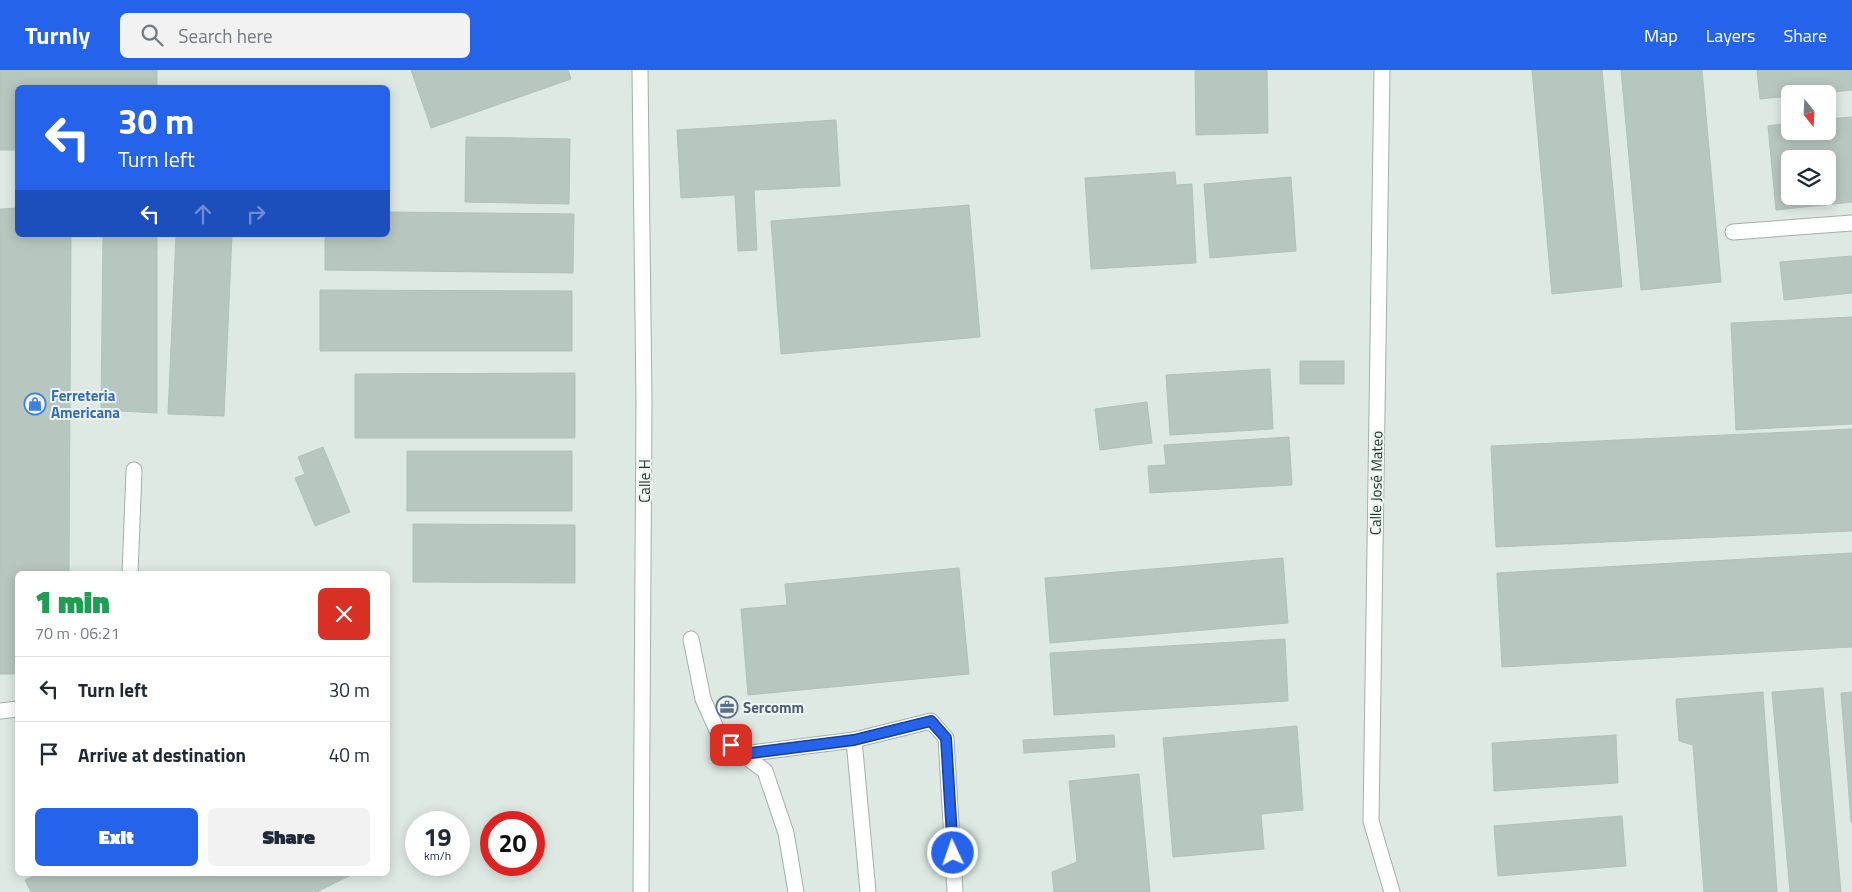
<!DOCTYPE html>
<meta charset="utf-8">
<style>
body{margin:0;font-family:"Titillium Web",sans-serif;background:#f2f2f3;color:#1f2937;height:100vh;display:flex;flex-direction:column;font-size:19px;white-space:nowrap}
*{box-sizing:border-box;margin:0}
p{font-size:16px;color:#747a83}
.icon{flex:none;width:28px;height:28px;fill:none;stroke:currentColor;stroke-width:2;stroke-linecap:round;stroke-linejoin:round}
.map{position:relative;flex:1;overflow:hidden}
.sheet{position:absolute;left:15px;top:501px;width:375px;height:305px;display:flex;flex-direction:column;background:#fff;border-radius:8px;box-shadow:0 2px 12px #0003}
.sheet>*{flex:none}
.hud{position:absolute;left:15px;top:15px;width:375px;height:152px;border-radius:8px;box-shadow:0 2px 12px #0003;background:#2563eb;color:#fff;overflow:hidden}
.needle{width:32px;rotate:162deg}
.tools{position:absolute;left:1781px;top:15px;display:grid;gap:10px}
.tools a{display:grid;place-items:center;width:55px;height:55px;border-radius:8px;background:#fff;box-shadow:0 2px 12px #0003;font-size:25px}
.speed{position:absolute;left:405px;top:741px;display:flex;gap:10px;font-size:25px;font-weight:700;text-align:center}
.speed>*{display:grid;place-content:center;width:65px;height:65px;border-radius:50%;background:#fff;box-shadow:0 2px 12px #0003;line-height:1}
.speed small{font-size:12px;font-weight:400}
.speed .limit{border:8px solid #d22;background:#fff;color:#111}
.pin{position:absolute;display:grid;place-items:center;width:42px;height:42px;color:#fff;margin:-21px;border-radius:10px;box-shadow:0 2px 8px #0006}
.me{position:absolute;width:55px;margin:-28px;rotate:357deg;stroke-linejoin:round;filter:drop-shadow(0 0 4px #0008)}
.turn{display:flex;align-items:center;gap:18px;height:105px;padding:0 20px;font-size:22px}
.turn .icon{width:65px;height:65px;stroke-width:2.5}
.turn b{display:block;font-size:35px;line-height:42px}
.lanes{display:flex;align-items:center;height:48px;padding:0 20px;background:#0003;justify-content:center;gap:25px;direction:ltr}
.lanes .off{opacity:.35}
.round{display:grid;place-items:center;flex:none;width:52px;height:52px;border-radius:8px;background:#f2f2f3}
.overview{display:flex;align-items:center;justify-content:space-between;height:85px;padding:0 20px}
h1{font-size:30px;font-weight:800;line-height:38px;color:#1e9e55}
.action{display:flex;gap:10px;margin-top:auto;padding:10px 20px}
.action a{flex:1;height:58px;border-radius:8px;background:#2563eb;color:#fff;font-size:20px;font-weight:800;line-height:58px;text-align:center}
.action a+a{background:#f2f2f3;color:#1f2937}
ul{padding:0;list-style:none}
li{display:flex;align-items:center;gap:15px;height:65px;padding:0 20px;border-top:1px solid #e0e1e3}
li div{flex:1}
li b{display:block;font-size:19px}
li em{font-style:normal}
header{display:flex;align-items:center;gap:30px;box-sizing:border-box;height:70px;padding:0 25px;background:#2563eb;color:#fff}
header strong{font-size:24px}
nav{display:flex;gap:28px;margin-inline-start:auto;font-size:18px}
.search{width:350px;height:45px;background:#f2f2f3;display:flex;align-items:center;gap:12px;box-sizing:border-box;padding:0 18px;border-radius:8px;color:#747a83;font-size:19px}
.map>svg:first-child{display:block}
.building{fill:#b7c6bf;stroke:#b1c2ba;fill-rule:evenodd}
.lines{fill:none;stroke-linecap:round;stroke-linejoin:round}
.lane-casing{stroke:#a2b0aa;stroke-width:17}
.street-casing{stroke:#a2b0aa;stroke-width:17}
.lane{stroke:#fff;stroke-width:15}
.street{stroke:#fff;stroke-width:15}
.route-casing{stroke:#184099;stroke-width:12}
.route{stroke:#2563eb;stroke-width:9}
.labels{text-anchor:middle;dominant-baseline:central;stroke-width:4;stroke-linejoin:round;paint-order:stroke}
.shop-label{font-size:15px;font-weight:bold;fill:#366cbe;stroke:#eef6f2;text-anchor:start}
.street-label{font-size:15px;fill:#213830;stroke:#eef6f2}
.service-label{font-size:15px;font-weight:bold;fill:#4e5e75;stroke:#eef6f2;text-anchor:start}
</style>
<header>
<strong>Turnly</strong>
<div class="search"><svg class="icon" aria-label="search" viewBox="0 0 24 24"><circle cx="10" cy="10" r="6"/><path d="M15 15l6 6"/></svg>Search here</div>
<nav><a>Map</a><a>Layers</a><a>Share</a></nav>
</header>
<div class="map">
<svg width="1852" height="822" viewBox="0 0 1852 822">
<rect width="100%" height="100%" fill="#dee9e4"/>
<g class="building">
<path d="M 0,0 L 157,0 L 157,18 L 18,18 L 18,80 L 0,80 Z"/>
<path d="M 411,0 L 568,0 L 571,9 L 431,58 Z"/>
<path d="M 1195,0 L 1267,0 L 1268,63 L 1196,65 Z"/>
<path d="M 1532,0 L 1602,0 L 1622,217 L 1552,224 Z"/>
<path d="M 1621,0 L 1702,0 L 1721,212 L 1641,220 Z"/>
<path d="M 1757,0 L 1852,0 L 1852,20 L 1814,24 L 1790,24 L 1790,26 L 1760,29 Z"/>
<path d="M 1852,47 L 1852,132 L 1776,140 L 1768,56 L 1790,53 L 1790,61 L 1828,61 L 1828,49 ZM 1790,89 L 1828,89 L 1828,126 L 1790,126 Z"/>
<path d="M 836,50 L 840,116 L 754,120 L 757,180 L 738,181 L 735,125 L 681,128 L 677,60 Z"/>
<path d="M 466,67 L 570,69 L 569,134 L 465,132 Z"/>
<path d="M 1175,102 L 1176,115 L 1192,114 L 1196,193 L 1091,199 L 1085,108 Z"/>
<path d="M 1291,107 L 1296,181 L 1210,188 L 1204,114 Z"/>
<path d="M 969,135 L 980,267 L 781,284 L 771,151 Z"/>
<path d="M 18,138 L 18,165 L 71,165 L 69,504 L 18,504 L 18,603 L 14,604 L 0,604 L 0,139 Z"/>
<path d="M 388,142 L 574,144 L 573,203 L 325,200 L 325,165 L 388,165 Z"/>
<path d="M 103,165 L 157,165 L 157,343 L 101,340 Z"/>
<path d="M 176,165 L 232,165 L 224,346 L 168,344 Z"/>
<path d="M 1852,186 L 1852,223 L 1784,230 L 1780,192 Z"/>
<path d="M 320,220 L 572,221 L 572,281 L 320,281 Z"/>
<path d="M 1852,247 L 1852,354 L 1736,360 L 1731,253 Z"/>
<rect x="1300" y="291" width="44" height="23"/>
<path d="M 1270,299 L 1273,359 L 1170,365 L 1166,305 Z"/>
<path d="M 575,303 L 575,368 L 355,368 L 355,304 Z"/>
<path d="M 1147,332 L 1152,373 L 1100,380 L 1095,339 Z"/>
<path d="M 1852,359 L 1852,461 L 1496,477 L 1491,376 Z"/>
<path d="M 1289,367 L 1292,415 L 1150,423 L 1148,396 L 1166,395 L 1164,375 Z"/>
<path d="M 323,377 L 350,442 L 315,456 L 295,408 L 305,404 L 298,387 Z"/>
<rect x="407" y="381" width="165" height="60"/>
<path d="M 413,454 L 575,455 L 575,513 L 413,512 Z"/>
<path d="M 1852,483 L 1852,577 L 1502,597 L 1497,503 Z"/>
<path d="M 1283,488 L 1288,553 L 1050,573 L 1045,508 Z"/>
<path d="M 959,498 L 969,604 L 748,625 L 741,539 L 787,535 L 785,514 Z"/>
<path d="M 1285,569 L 1288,631 L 1054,645 L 1050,583 Z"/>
<path d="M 1823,618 L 1841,822 L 1790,822 L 1772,622 Z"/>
<path d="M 1763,622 L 1777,822 L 1704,822 L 1693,675 L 1679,671 L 1676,629 Z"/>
<path d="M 1852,622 L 1852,752 L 1851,752 L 1841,623 Z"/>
<path d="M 1297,656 L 1303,740 L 1261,744 L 1264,779 L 1173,787 L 1163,668 Z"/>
<path d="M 1114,665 L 1115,677 L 1024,683 L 1023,670 Z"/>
<path d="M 1616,665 L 1618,713 L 1494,721 L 1492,673 Z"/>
<path d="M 1139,704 L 1150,822 L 1054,822 L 1052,802 L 1077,792 L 1069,711 Z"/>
<path d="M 1622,746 L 1626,796 L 1498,806 L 1494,756 Z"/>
<path d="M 38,804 L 353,804 L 317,822 L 31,822 L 25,810 Z"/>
</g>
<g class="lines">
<g class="lane-casing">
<g id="lane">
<path d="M 1733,162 L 1852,153"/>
<path d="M 130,504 L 134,400"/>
<path d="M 691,569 L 703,629 L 720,667 L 765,701 L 786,763 L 796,822"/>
<path d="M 0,641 L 18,639"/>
<path d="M 854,670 L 868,822"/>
<path d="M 743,684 L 854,670 L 931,651 L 946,668 L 955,822"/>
</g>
</g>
<g class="street-casing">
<g id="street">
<path d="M 640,0 L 644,331 L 641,822"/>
<path d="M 1382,0 L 1371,751 L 1392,822"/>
</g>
</g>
<use href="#lane" class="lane"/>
<use href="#street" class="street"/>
</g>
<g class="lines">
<g class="route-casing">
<path id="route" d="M 731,675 L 743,684 L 854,670 L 931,651 L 946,668 L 953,783"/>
</g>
<use href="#route" class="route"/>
</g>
<defs>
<g id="shop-ring" transform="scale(1.125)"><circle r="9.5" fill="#eef6f2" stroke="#3f7fe0" stroke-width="1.5"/><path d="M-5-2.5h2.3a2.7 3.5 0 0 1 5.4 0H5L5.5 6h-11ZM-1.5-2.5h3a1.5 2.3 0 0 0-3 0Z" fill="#3f7fe0"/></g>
<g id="office-ring" transform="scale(1.125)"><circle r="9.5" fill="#eef6f2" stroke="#5c6f8a" stroke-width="1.5"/><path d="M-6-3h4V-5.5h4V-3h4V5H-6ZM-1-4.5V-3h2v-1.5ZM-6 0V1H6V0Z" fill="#5c6f8a"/></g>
</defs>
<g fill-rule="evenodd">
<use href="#shop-ring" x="35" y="334"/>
<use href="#office-ring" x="727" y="637"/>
</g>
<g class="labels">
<g class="shop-label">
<text x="51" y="325">Ferreteria<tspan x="51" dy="17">Americana</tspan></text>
</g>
<g class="street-label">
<text transform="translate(644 411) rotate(-90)">Calle H</text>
<text transform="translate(1376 413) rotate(-89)">Calle José Mateo</text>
</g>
<g class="service-label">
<text x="743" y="637">Sercomm</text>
</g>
</g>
</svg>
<div class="tools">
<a><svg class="needle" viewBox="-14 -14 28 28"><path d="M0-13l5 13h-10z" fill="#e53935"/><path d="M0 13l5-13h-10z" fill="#747a83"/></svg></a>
<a><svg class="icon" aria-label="layers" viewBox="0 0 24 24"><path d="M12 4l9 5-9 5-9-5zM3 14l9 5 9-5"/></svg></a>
</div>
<div class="speed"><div>19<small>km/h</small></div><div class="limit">20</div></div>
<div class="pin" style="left:731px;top:675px;background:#d93025"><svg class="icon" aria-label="arrive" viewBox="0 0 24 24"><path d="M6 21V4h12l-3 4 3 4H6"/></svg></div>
<svg class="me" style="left:953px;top:783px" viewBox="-20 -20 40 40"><circle r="17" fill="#2563eb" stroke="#fff" stroke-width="3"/><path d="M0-11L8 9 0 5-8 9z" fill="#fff"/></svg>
<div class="hud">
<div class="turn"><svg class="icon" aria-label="left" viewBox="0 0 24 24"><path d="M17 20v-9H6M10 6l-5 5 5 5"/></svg><div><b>30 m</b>Turn left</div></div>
<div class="lanes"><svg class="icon" aria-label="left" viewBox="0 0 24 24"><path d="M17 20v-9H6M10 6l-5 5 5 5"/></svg><svg class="icon off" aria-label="ahead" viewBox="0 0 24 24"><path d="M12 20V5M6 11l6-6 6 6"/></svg><svg class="icon off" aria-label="right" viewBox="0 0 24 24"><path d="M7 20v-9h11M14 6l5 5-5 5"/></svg></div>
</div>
<section class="sheet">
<div class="overview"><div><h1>1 min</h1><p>70 m · 06:21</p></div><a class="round" style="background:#d93025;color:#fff"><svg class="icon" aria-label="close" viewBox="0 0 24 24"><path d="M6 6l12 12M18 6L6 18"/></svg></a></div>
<ul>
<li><svg class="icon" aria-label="left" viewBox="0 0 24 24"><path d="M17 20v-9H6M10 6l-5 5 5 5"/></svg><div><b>Turn left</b></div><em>30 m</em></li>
<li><svg class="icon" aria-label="arrive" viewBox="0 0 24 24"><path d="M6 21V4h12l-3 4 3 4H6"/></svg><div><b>Arrive at destination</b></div><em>40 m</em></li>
</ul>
<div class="action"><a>Exit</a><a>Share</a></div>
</section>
</div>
